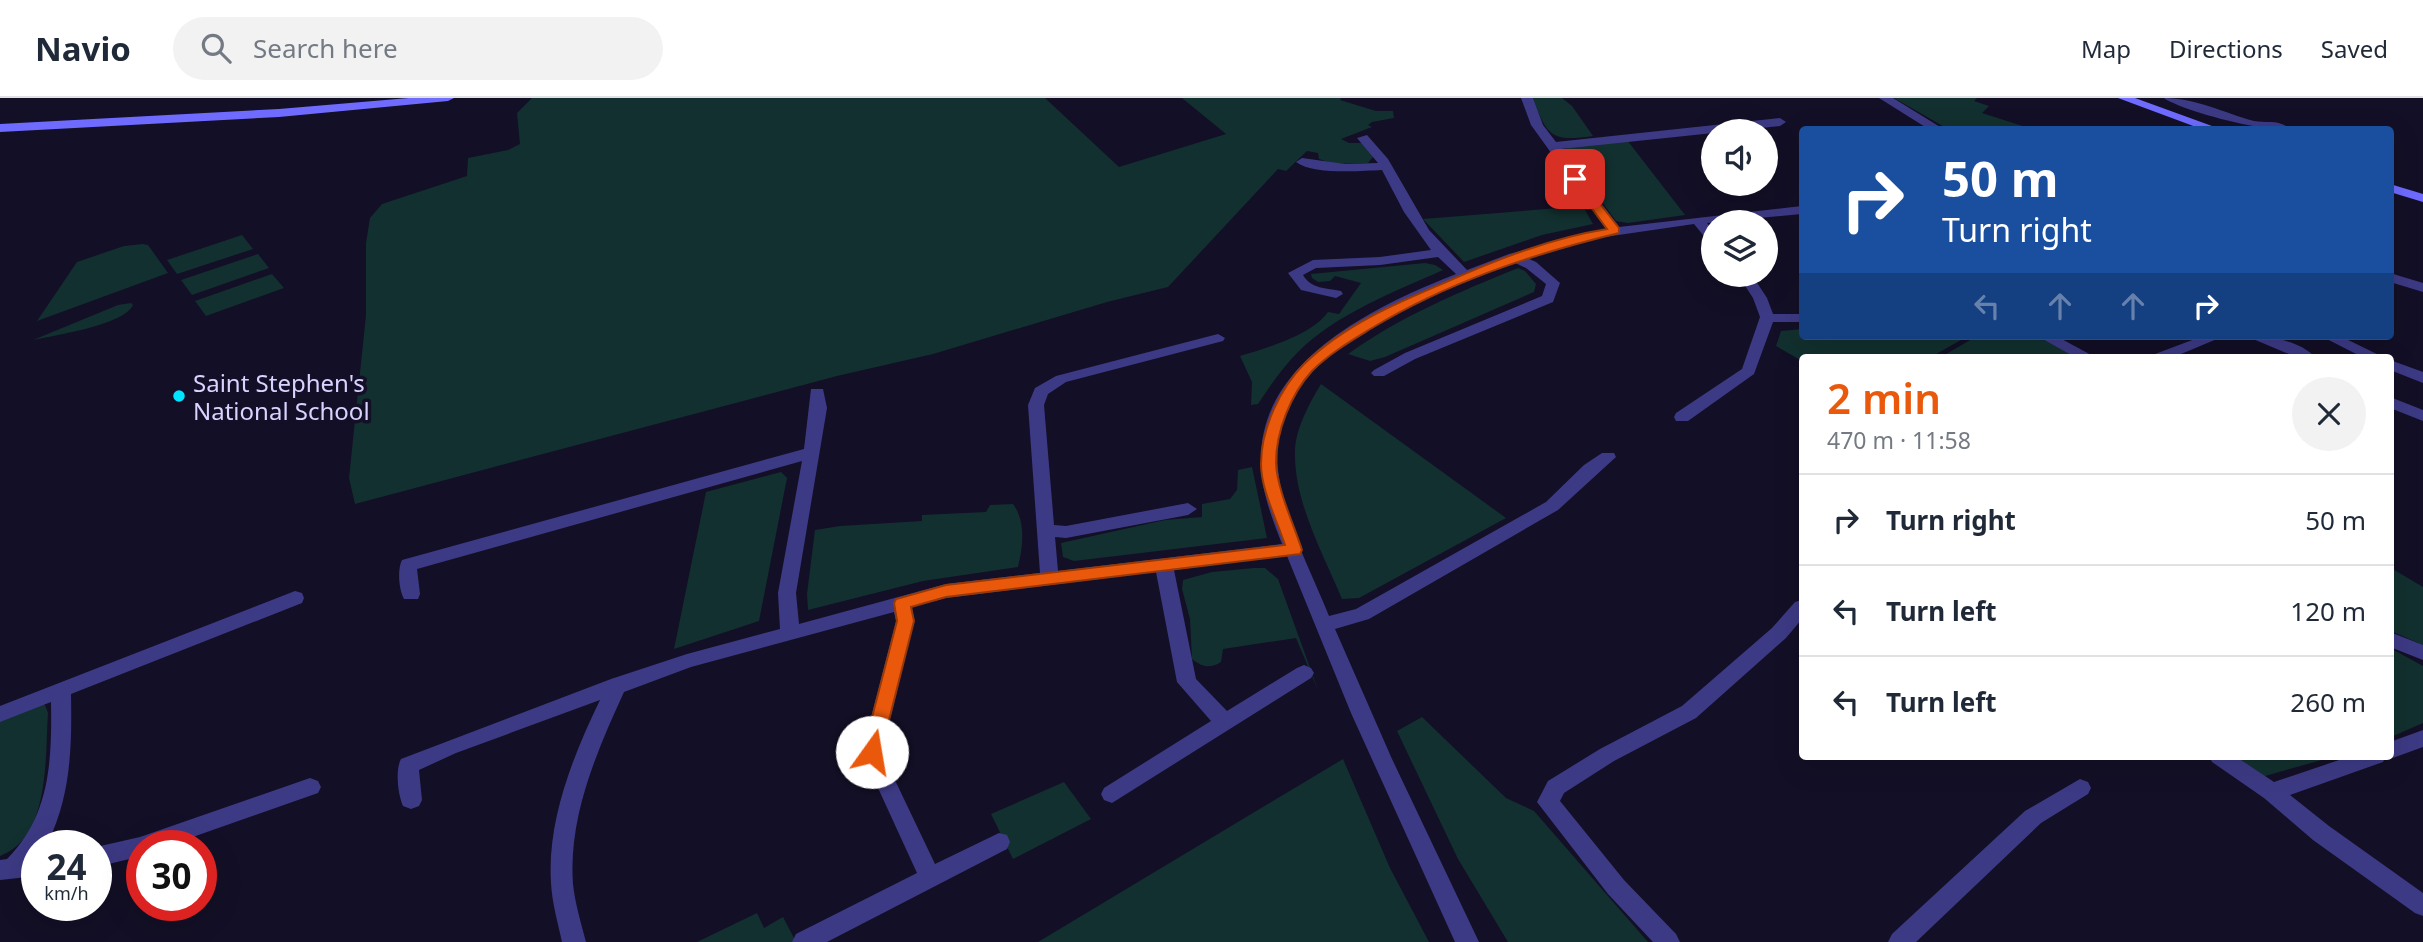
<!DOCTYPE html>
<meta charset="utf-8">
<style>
body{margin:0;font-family:"Noto Sans",sans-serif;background:#f2f2f3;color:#1f2937;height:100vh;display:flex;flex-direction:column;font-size:26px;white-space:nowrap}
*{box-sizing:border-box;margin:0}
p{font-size:23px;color:#747a83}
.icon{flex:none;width:38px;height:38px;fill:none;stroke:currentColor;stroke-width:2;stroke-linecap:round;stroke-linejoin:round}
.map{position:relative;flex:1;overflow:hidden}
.details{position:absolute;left:1799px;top:256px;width:595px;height:406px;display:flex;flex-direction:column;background:#fff;border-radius:7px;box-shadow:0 7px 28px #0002}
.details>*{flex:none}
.guide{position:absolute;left:1799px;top:28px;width:595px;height:214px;border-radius:7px;box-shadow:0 7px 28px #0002;background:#1a4fa0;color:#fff;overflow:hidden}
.buttons{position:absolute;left:1701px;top:21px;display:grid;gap:14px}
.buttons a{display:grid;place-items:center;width:77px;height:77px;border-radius:50%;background:#fff;box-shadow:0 7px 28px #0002;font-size:35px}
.speed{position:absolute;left:21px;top:732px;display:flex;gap:14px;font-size:35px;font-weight:700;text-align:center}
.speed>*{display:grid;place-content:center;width:91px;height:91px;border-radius:50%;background:#fff;box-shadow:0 7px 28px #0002;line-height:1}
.speed small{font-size:18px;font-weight:400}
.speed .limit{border:10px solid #d22;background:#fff;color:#111}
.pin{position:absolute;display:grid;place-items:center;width:60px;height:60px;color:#fff;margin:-30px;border-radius:14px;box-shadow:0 4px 10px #0006}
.me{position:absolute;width:77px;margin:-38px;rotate:13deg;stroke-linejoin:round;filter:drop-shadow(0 0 5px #0008)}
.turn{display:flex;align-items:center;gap:24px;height:147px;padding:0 28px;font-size:32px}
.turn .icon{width:91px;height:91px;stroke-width:2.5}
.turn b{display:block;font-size:49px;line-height:60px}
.lanes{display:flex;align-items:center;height:66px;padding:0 28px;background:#0003;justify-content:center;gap:35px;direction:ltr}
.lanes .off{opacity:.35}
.round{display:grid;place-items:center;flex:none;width:74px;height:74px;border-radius:37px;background:#f2f2f3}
.head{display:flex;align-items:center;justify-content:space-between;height:119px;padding:0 28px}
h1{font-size:42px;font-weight:600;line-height:52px;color:#ea580c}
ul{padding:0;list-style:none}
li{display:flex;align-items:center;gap:21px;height:91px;padding:0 28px;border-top:2px solid #e0e1e3}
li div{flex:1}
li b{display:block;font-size:26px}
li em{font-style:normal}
header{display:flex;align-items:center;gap:42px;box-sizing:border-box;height:98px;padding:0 35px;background:#fff;border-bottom:2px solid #e0e1e3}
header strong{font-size:33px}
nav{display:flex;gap:38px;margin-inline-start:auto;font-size:24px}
.search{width:490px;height:63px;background:#f2f2f3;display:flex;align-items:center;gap:18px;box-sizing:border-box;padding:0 24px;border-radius:38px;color:#747a83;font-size:26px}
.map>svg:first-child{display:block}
.green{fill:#12302f}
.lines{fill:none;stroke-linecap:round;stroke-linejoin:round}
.street{fill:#3d3a85;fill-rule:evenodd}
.secondary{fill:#6f6bff;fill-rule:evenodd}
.route{fill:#ea580c;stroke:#983908;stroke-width:2}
.poi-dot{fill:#00e5ff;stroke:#130f26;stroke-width:2.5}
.labels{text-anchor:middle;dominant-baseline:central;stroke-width:7;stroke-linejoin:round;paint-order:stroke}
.poi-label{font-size:24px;fill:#d9d4ff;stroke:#130f26;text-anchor:start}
</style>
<header>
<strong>Navio</strong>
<div class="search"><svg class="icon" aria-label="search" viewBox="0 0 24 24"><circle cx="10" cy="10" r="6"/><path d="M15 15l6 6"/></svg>Search here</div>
<nav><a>Map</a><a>Directions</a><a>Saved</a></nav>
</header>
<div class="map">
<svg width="2423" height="844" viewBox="0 0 2423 844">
<rect width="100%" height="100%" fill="#130f26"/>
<g class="green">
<path d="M 532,0 L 1045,0 L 1119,69 L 1226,36 L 1182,0 L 1341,0 L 1340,2 L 1376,13 L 1393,13 L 1394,20 L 1372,24 L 1368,27 L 1372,29 L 1341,41 L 1349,45 L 1365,45 L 1373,59 L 1368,65 L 1334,66 L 1319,61 L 1318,55 L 1307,53 L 1286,73 L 1278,71 L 1168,189 L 1107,204 L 933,256 L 837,278 L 355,406 L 349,380 L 366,217 L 366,145 L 370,120 L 382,106 L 467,78 L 468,60 L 508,52 L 520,46 L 517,15 Z"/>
<path d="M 1533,0 L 1562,0 L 1572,8 L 1593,38 C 1552,44 1547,39 1533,0 Z"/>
<path d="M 1894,0 L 1977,0 L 1974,3 L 1989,8 L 1982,15 L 2032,31 L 1948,31 Z"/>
<path d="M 1627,42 L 1685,117 L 1628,125 L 1616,123 L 1565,54 L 1569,48 Z"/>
<path d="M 1583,108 L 1593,126 L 1542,137 L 1464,164 L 1423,121 Z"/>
<path d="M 242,137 L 253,151 L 177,176 L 167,162 Z"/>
<path d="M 143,146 L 148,147 L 168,175 L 37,223 L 77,164 L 124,148 Z"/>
<path d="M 258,156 L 269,170 L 192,197 L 181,182 Z"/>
<path d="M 1425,165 L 1435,167 L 1443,172 C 1394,194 1336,216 1298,254 C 1282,270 1270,288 1258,306 L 1251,307 L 1252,284 L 1240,258 C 1266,250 1312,237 1328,214 L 1339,216 L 1361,185 L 1335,178 L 1330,183 L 1318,184 L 1312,180 L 1311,176 Z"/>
<path d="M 1518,170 L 1525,173 L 1536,186 L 1534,194 L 1385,259 L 1370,263 L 1348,256 C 1399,219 1459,194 1518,170 Z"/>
<path d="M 272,176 L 284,190 L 206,218 L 195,203 Z"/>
<path d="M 131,205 L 133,207 C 124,227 56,237 33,242 L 118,207 Z"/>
<path d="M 1802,231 L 1802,238 L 1968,238 L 1931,259 L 1802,259 L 1802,263 L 1776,248 L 1781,233 Z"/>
<path d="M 1977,238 L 2036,238 L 2078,259 L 1941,259 Z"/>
<path d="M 1321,286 L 1506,420 L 1359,500 L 1342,501 C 1323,455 1293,403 1295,351 C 1296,330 1310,304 1321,286 Z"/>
<path d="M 1252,369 L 1267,440 L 1074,463 L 1063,459 L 1061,445 L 1165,422 L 1202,419 L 1202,406 L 1230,401 L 1237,392 L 1238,372 Z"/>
<path d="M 781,374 L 787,380 L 759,523 L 674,551 L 706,394 Z"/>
<path d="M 1013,406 C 1026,423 1023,449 1018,469 L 923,483 L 808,512 L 807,496 L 815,432 L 840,428 L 922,423 L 922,417 L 986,414 L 990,407 Z"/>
<path d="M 1254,470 L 1265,470 L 1278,481 L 1318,592 L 1296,540 L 1223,551 L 1221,564 C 1210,571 1202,569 1192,561 L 1190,521 L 1182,491 L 1183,482 L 1212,474 Z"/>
<path d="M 2391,470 L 2423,489 L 2423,547 L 2391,533 Z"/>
<path d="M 2390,550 L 2423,568 L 2423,625 L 2391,639 Z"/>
<path d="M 38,607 L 45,607 L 48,615 C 45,660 50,740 0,758 L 0,623 Z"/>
<path d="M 1422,619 L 1506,700 L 1534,713 L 1648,844 L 1508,844 L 1458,761 L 1397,633 Z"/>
<path d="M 2228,658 L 2336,658 L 2265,678 L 2256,675 Z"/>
<path d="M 1343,661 L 1390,770 L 1429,844 L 1038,844 Z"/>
<path d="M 1064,684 L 1091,721 L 1013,761 L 991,716 Z"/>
<path d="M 757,815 L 764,830 L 783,819 L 796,844 L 697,844 Z"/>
</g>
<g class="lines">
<g class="street">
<path d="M 1521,0 L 1533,0 L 1543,27 L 1556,44 L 1780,20 L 1786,24 L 1780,28 L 1561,51 L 1619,129 L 1802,108 L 1802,116 L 1707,125 L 1713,132 L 1713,144 L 1708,143 L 1694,126 L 1591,141 L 1527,160 L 1536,164 L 1560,185 L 1553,204 L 1415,261 L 1384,278 L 1374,278 L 1371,275 L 1374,272 L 1405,255 L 1542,198 L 1546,186 L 1526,170 L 1513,164 C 1423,198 1260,254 1279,379 C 1286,427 1311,473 1329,518 L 1356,511 L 1546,404 L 1584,367 L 1602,355 L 1614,355 L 1616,359 L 1558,412 L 1369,521 L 1335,531 L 1392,661 L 1479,844 L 1455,844 L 1351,615 L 1287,458 L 1174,472 L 1196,581 L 1227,613 L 1297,570 L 1304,567 L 1311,570 L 1314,575 L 1311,580 L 1112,705 L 1104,702 L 1101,696 L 1104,690 L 1211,623 L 1177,584 L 1156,474 L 946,500 L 912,509 L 914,523 L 882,655 L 935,766 L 999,735 L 1007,737 L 1010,744 L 1007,751 L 827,844 L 792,844 L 796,836 L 917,775 L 862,655 L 896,523 L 894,514 L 691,569 L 624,594 C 597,653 568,719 573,786 C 575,805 581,825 586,844 L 562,844 C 558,825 552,805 551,785 C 547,722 573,658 600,602 L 456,655 L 419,672 L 422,702 L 419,708 L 411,711 L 403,708 C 398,697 395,672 401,661 L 611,581 L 687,556 L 780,531 L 778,495 L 802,363 L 417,471 L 420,496 L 418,501 L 404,501 C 399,492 397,472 402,462 L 804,351 L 811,291 L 823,291 L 827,310 L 796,495 L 799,526 L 946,486 L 1040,475 L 1028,307 L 1035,290 L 1056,278 L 1218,236 L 1225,240 L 1223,243 L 1066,284 L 1048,296 L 1044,307 L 1054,427 L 1066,428 L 1188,405 L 1197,411 L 1188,417 L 1066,440 L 1055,439 L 1058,473 L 1282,446 C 1272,420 1261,393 1261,364 C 1258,263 1377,207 1456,176 L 1438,159 L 1380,167 L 1316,170 L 1303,177 C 1311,191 1326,190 1341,193 L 1343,196 L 1336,200 L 1301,192 L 1288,175 L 1313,162 L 1380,159 L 1431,152 L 1404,114 L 1382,72 C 1360,73 1313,77 1296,64 L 1302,60 L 1345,66 L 1378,65 L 1357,40 L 1367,37 L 1388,61 L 1429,132 L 1467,172 L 1509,156 L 1606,131 L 1531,27 Z"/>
<path d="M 1879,0 L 1893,0 L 1945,32 L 1930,32 Z"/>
<path d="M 2164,0 C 2196,0 2224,15 2254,23 C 2265,25 2277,22 2286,28 C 2272,38 2178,11 2164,0 Z"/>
<path d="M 2390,175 L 2423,185 L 2423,194 L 2390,184 Z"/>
<path d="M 1738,177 L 1752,177 L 1767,200 L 1773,216 L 1802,216 L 1802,224 L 1773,224 L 1754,276 L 1688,323 L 1676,323 L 1674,319 L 1676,315 L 1742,271 L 1760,219 L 1753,200 Z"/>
<path d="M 2037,238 L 2056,238 L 2095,259 L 2075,259 Z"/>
<path d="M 2203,238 L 2224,238 L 2174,259 L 2152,259 L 2155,256 Z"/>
<path d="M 2246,238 C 2268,238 2299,242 2315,259 L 2296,259 Z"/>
<path d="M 2321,238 L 2340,238 L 2383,259 L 2362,259 Z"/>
<path d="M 2390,262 L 2423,274 L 2423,285 L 2390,272 Z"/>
<path d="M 2390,299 L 2423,312 L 2423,323 L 2390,310 Z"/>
<path d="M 295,493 L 302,495 L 304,500 L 302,505 L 71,596 C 72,648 71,697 48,744 L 46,747 L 37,747 L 37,778 L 0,782 L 0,762 L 7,761 C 50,718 52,663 51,604 L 0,624 L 0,608 Z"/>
<path d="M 1802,502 L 1802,521 L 1786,540 L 1696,620 L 1614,663 L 1564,695 L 1560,703 L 1624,782 L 1676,836 L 1680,844 L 1653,844 L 1608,796 L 1537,704 L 1548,683 L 1600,651 L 1682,608 L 1772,530 L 1795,504 Z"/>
<path d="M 2390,534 L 2423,547 L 2423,562 L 2390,549 Z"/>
<path d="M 2423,632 L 2423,649 L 2390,661 L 2385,660 L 2383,664 L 2290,697 L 2329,728 L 2423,795 L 2423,818 L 2415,815 L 2313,742 L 2264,700 L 2212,664 L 2209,658 L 2235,658 L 2274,684 L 2351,658 L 2390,658 L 2390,644 Z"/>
<path d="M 310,680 L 318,683 L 321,689 L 318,695 L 170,747 L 142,747 L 142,758 L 96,769 L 96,749 L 140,739 Z"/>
<path d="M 2080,681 L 2088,684 L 2091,690 L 2088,696 L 2041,725 L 1916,844 L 1888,844 L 1892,836 L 2025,713 Z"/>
</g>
<g class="secondary">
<path d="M 409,0 L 454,0 L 448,3 L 279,19 L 0,34 L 0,26 L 279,11 Z"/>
<path d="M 2118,0 L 2135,0 L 2223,32 L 2204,32 Z"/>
<path d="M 2390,86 L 2423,96 L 2423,104 L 2390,94 Z"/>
</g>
</g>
<path class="route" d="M 1571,79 L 1579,79 L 1619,130 L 1619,135 C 1533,156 1448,184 1372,230 C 1351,243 1330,255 1312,273 C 1291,296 1276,333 1276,365 C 1277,391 1294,427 1302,452 L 1300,456 L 946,499 L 911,509 L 914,523 L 881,654 L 879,660 L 872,662 L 865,660 L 863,654 L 897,523 L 894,505 L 896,501 L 946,487 L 1285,447 C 1277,422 1261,392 1261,366 C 1261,331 1280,290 1304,266 C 1344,227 1396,205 1446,184 C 1498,161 1551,140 1607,131 L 1570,81 Z"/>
<circle class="poi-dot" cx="179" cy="298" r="7"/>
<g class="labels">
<g class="poi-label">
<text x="193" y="284">Saint Stephen's<tspan x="193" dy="28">National School</tspan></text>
</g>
</g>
</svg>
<div class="buttons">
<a><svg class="icon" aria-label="sound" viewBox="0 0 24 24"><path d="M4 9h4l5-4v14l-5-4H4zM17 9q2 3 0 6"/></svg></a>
<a><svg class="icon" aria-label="layers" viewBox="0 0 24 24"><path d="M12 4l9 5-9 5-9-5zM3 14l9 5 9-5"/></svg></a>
</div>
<div class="speed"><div>24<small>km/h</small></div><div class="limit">30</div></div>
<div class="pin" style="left:1575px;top:81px;background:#d93025"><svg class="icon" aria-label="arrive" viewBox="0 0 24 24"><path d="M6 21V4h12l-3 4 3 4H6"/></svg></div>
<svg class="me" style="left:872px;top:654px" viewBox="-20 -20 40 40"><circle r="19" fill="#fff"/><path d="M0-13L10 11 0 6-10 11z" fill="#ea580c"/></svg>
<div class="guide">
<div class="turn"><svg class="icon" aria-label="right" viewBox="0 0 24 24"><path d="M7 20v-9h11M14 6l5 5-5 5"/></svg><div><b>50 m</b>Turn right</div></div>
<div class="lanes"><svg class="icon off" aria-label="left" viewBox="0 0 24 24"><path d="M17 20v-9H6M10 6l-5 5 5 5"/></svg><svg class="icon off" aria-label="ahead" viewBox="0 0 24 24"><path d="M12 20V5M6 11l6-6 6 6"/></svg><svg class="icon off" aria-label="ahead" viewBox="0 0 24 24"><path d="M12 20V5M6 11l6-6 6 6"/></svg><svg class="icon" aria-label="right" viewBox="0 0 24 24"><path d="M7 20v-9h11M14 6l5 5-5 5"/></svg></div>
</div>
<section class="details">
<div class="head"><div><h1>2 min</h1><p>470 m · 11:58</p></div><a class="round"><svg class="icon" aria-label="close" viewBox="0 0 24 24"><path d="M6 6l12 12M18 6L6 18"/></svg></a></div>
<ul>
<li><svg class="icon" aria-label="right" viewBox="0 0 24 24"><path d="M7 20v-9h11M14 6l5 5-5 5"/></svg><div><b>Turn right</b></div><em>50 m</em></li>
<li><svg class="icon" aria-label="left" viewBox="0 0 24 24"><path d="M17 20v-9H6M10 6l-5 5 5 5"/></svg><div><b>Turn left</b></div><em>120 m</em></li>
<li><svg class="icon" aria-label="left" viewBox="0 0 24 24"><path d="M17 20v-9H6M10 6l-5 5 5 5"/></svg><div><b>Turn left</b></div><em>260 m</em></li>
</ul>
</section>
</div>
